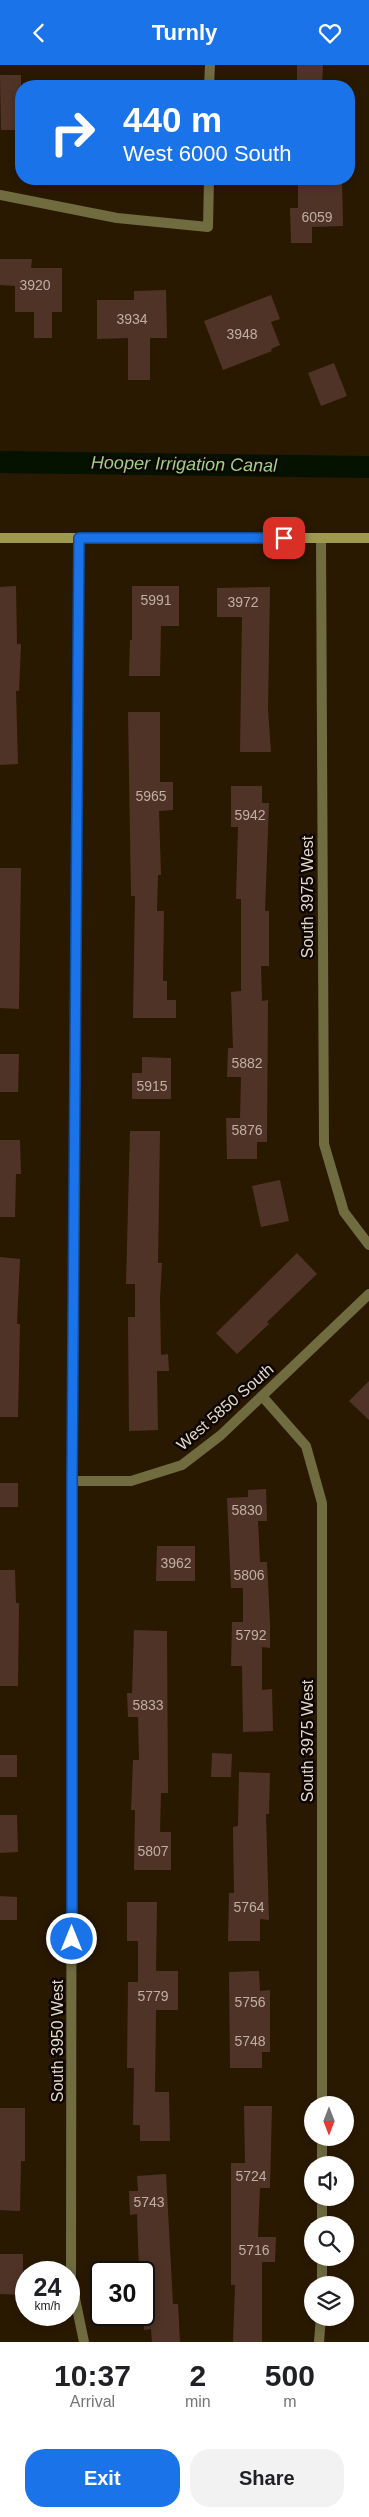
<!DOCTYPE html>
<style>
body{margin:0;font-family:Arial,sans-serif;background:#f2f2f2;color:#202124;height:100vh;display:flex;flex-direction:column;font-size:19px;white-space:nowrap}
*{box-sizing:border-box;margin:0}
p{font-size:16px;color:#757577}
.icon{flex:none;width:28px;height:28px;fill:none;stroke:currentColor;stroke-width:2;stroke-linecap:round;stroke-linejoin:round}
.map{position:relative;height:2277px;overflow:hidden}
.panel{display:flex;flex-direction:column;background:#fff;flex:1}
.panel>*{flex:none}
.hud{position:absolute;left:15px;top:15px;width:340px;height:105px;border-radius:20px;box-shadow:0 2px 8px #0003;background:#1a73e8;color:#fff;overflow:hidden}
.needle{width:32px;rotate:180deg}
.buttons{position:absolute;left:304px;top:2031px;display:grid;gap:10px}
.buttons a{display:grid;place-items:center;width:50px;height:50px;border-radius:50%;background:#fff;box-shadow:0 2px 8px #0003;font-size:25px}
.speed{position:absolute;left:15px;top:2196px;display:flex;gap:10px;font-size:25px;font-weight:700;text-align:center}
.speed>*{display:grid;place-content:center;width:65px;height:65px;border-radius:50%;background:#fff;box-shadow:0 2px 8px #0003;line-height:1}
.speed small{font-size:12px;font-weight:400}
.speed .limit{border:2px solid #111;border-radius:8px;background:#fff;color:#111}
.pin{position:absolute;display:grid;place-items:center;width:42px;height:42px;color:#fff;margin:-21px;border-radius:10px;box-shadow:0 2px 8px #0006}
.me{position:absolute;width:55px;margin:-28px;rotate:0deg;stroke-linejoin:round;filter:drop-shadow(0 0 4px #0008)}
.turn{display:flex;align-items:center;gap:18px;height:105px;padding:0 25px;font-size:22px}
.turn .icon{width:65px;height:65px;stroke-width:2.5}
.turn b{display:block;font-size:35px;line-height:42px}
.eta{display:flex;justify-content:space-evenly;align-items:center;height:85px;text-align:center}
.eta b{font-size:30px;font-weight:700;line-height:35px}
.button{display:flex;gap:10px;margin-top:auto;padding:10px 25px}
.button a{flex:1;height:58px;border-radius:20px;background:#1a73e8;color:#fff;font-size:20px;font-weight:700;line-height:58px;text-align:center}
.button a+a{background:#f2f2f2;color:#202124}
header{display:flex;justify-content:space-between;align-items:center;height:65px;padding:0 25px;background:#1a73e8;color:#fff;font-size:22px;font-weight:700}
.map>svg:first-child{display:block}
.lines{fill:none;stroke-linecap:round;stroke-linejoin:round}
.canal{stroke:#051200;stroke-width:22}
.building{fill:#503327}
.street{stroke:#706c40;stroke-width:10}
.secondary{stroke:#9f9950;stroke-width:10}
.route-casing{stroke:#114b97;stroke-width:12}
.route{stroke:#1a73e8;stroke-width:9}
.labels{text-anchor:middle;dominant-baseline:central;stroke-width:5;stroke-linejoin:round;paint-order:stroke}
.number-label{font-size:14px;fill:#bfafa1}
.street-label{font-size:16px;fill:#e4d8ca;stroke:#0d0601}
.water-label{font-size:18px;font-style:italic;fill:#a0cf86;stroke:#0d0601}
</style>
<header><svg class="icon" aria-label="back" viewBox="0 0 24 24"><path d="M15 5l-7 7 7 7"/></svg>Turnly<svg class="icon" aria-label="heart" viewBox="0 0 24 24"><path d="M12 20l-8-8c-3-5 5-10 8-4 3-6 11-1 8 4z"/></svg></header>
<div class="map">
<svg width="369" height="2277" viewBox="0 0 369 2277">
<rect width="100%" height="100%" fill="#2a1901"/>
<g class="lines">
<path class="canal" d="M 0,397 L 369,402"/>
</g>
<g class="building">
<path d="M 297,0 L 323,0 L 322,21 L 297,21 Z"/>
<path d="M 0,10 L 21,10 L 21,65 L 1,65 Z"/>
<path d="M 298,114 L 342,114 L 343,161 L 312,162 L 312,178 L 291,178 L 290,143 L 298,143 Z"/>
<path d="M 0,194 L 32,194 L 31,203 L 62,203 L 62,247 L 52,247 L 52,273 L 34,273 L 34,247 L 15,247 L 15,221 L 0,220 Z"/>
<path d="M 166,225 L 167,273 L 150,273 L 150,315 L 128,315 L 128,273 L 97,274 L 97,235 L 134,235 L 134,226 Z"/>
<path d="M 271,230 L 280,254 L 271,257 L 280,280 L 271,284 L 272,286 L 223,305 L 204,256 Z"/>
<path d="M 334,298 L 347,331 L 321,341 L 308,308 Z"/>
<path d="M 16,521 L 17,579 L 21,579 L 19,626 L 16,626 L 18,699 L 0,700 L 0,522 Z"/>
<path d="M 132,521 L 179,521 L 179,561 L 161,561 L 160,611 L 129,611 L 130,575 L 132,575 Z"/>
<path d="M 270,522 L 268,644 L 271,687 L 240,687 L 242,552 L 217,552 L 217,523 Z"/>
<path d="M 128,647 L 160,647 L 160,717 L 173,717 L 173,745 L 159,746 L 161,810 L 158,810 L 157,846 L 164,846 L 163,916 L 167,916 L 167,935 L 176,935 L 176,953 L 133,953 L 135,831 L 131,831 Z"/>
<path d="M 231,721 L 262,721 L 262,738 L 269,738 L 265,846 L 269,846 L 269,901 L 261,901 L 262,936 L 268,935 L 267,1077 L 257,1077 L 257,1094 L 227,1094 L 226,1053 L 240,1053 L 241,1012 L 227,1012 L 228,983 L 233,983 L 231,927 L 241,926 L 241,834 L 236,834 L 238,762 L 231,762 Z"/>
<path d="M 0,803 L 21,803 L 19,944 L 0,943 Z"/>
<path d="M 0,989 L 19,989 L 18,1027 L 0,1027 Z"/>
<path d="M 142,992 L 171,993 L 171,1034 L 132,1034 L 132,1008 L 142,1008 Z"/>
<path d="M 130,1066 L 160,1066 L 158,1198 L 162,1198 L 160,1234 L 161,1290 L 168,1289 L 169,1306 L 157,1306 L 158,1365 L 129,1366 L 128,1252 L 135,1252 L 135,1219 L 126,1219 Z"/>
<path d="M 0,1075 L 20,1075 L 21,1109 L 16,1109 L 15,1152 L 0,1152 Z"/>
<path d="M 280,1115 L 289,1156 L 261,1162 L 252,1121 Z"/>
<path d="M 297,1188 L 317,1209 L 267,1257 L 269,1259 L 237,1289 L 216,1268 Z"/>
<path d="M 0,1192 L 20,1194 L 17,1259 L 20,1259 L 18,1352 L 0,1352 Z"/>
<path d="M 369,1316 L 369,1355 L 349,1336 Z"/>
<rect x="0" y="1418" width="18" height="24"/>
<path d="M 266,1424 L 267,1456 L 258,1456 L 260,1497 L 267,1497 L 270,1558 L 270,1583 L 262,1582 L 262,1625 L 272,1624 L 273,1666 L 243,1667 L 242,1601 L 231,1601 L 232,1557 L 243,1557 L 243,1523 L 231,1523 L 227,1433 L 248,1432 L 248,1425 Z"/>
<path d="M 157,1481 L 195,1481 L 195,1516 L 156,1516 Z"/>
<path d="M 0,1505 L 15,1505 L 16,1538 L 19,1538 L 18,1621 L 0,1621 Z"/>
<path d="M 134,1565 L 167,1566 L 168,1728 L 161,1728 L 160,1767 L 171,1767 L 171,1805 L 134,1805 L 135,1745 L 131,1745 L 133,1695 L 139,1695 L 138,1652 L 128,1652 L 127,1628 L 132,1628 Z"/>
<path d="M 212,1688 L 232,1689 L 231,1712 L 211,1712 Z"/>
<rect x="0" y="1690" width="17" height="22"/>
<path d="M 239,1707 L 270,1708 L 269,1749 L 266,1749 L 269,1855 L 260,1854 L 260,1876 L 228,1876 L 229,1828 L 234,1828 L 233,1762 L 238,1761 Z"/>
<path d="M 0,1750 L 17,1750 L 18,1787 L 0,1788 Z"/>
<path d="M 0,1831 L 17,1832 L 17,1855 L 0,1855 Z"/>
<path d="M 127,1837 L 157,1837 L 156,1906 L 178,1906 L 178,1945 L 156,1945 L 155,2027 L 169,2027 L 170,2076 L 140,2076 L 140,2060 L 133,2060 L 134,2003 L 127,2003 L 128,1917 L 138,1917 L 138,1876 L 127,1876 Z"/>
<path d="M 259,1906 L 260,1926 L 270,1925 L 270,1987 L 262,1987 L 262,2003 L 230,2003 L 229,1907 Z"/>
<path d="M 244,2041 L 272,2041 L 270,2123 L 260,2123 L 258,2172 L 276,2172 L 275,2197 L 262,2197 L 262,2277 L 233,2277 L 235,2220 L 231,2220 L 231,2098 L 245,2098 Z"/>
<path d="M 0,2043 L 25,2043 L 25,2096 L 21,2096 L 20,2146 L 0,2145 Z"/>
<path d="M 166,2109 L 173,2239 L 178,2239 L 180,2277 L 152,2277 L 151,2264 L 144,2265 L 144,2208 L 139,2208 L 137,2149 L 130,2150 L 129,2126 L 138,2126 L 137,2111 Z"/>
<path d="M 0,2189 L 23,2189 L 23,2230 L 0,2229 Z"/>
</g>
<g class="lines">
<g class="street">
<path d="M 209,21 L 210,0"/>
<path d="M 0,130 L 117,153 L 208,162 L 209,114"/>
<path d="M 79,473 L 72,1416 L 71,2214 L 84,2277"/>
<path d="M 321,473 L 324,1079 L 344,1147 L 369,1180"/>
<path d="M 262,1331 L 306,1381 L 322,1438 L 322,2040"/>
<path d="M 72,1416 L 131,1416 L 182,1400 L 221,1370 L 369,1229"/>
<path d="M 322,2072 L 322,2100"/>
<path d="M 322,2132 L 322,2160"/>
<path d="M 322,2192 L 322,2220"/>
<path d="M 319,2277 L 321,2252"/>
</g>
<path class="secondary" d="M 0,473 L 369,473"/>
</g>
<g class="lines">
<g class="route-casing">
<path id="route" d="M 72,1874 L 72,1416 L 79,473 L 284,473"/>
</g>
<use href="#route" class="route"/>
</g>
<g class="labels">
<g class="number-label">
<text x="317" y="152">6059</text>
<text x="35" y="220">3920</text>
<text x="132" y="254">3934</text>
<text x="242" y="269">3948</text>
<text x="156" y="535">5991</text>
<text x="243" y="537">3972</text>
<text x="151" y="731">5965</text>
<text x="250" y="750">5942</text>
<text x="247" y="998">5882</text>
<text x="152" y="1021">5915</text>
<text x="247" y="1065">5876</text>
<text x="247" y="1445">5830</text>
<text x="176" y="1498">3962</text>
<text x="249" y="1510">5806</text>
<text x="251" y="1570">5792</text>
<text x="148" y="1640">5833</text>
<text x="153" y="1786">5807</text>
<text x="249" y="1842">5764</text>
<text x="153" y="1931">5779</text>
<text x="250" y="1937">5756</text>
<text x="250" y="1976">5748</text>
<text x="251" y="2111">5724</text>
<text x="149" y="2137">5743</text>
<text x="254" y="2185">5716</text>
</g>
<g class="street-label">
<text transform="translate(307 832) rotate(-90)">South 3975 West</text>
<text transform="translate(225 1342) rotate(-41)">West 5850 South</text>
<text transform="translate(307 1676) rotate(-90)">South 3975 West</text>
<text transform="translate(57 1976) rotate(-90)">South 3950 West</text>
</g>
<g class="water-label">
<text transform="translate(184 399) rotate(1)">Hooper Irrigation Canal</text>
</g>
</g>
</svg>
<div class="buttons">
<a><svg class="needle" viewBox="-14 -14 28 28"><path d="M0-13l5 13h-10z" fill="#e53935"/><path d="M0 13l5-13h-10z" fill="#757577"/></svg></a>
<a><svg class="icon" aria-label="sound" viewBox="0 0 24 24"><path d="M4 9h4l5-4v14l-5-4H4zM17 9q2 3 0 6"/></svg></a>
<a><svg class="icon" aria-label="search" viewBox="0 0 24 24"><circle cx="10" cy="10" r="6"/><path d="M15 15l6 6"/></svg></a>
<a><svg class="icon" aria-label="layers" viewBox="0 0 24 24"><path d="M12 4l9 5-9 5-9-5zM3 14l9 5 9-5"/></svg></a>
</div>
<div class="speed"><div>24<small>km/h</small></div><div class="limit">30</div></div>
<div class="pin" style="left:284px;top:473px;background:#d93025"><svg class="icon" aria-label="arrive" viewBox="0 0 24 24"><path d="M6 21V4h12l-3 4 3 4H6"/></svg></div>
<svg class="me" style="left:72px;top:1874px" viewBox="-20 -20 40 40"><circle r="17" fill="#1a73e8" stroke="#fff" stroke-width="3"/><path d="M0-11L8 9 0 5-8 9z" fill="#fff"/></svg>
<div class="hud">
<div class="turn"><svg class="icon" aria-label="right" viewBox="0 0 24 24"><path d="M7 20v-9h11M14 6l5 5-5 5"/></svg><div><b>440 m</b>West 6000 South</div></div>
</div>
</div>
<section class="panel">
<div class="eta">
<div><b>10:37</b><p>Arrival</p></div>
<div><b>2</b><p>min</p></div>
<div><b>500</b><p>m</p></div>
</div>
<div class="button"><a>Exit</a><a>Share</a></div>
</section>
